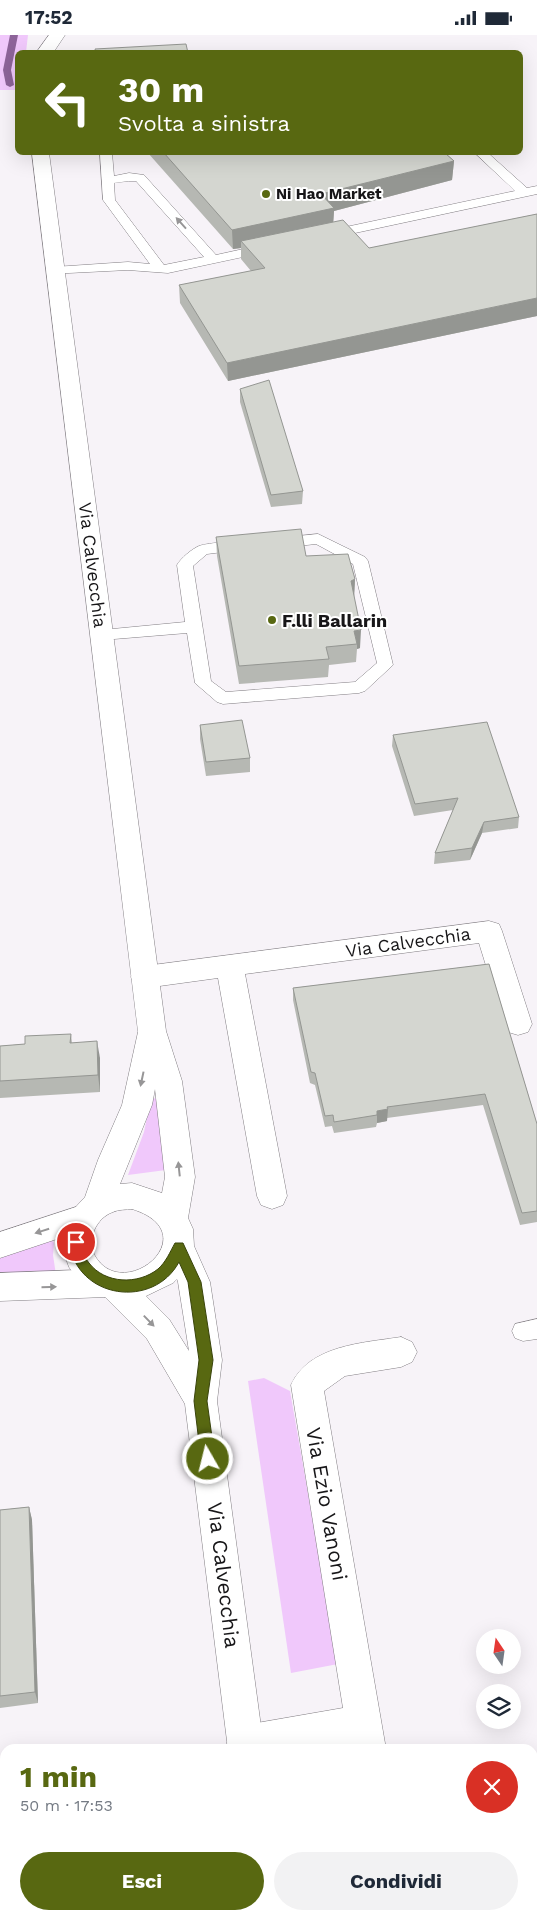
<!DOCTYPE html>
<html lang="it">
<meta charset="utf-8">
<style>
body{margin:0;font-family:"Work Sans",sans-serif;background:#f2f2f3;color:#1f2937;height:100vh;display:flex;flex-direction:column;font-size:19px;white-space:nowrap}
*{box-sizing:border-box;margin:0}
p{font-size:16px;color:#747a83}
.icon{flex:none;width:28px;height:28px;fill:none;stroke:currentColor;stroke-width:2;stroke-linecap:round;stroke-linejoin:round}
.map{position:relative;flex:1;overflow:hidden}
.sheet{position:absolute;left:0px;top:1709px;width:538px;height:176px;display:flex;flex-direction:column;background:#fff;border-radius:15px 15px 0 0;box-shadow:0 5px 20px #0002}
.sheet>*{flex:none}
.hud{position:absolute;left:15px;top:15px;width:508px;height:105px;border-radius:8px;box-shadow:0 5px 20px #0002;background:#586811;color:#fff;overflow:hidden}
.needle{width:32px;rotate:347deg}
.controls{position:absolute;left:476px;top:1594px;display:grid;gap:10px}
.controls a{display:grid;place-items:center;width:45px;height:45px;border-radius:50%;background:#fff;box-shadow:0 5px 20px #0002;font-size:25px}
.pin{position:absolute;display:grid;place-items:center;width:42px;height:42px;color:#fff;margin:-21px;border:2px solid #fff;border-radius:50%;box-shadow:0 1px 5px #0007}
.me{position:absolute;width:55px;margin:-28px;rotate:352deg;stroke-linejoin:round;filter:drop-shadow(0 0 4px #0008)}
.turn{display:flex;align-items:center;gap:18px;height:105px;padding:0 20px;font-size:22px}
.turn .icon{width:65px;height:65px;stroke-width:2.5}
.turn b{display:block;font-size:35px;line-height:42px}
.round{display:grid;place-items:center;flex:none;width:52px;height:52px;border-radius:26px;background:#f2f2f3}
.head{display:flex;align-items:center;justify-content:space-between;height:85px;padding:0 20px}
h1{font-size:30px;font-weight:700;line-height:38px;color:#586811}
.action{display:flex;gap:10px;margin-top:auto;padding:10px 20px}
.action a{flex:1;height:58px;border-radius:30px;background:#586811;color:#fff;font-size:20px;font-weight:700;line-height:58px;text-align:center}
.action a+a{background:#f2f2f3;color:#1f2937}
.status{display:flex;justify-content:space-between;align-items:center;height:35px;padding:0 25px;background:#fff;direction:ltr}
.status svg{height:14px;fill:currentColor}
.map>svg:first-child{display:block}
.green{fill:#f0c8fb}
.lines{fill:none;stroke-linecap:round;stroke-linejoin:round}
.stream{fill:#8d6499;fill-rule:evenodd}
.service-casing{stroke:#827e83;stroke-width:1}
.minor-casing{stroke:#827e83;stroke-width:1}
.tertiary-casing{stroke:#827e83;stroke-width:1}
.secondary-casing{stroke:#827e83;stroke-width:1}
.service{fill:#fff;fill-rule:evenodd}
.minor{fill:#fff;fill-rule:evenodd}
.tertiary{fill:#fff;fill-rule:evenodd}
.secondary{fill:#fff;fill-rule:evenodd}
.wall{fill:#b6b8b3}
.shaded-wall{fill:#949692}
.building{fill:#d4d6d0;stroke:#949692}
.oneway{fill:#979697}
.route{fill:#586811;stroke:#39440b}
.poi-dot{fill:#586811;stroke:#fff;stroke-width:2}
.labels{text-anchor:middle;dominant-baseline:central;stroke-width:4;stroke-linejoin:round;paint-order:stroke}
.far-poi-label{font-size:15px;font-weight:bold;fill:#171618;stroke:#fff;text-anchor:start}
.street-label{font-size:18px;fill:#171618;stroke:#fff}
.poi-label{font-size:18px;font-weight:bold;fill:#171618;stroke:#fff;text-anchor:start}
.near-street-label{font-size:21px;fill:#171618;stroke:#fff}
</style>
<div class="status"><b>17:52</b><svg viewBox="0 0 49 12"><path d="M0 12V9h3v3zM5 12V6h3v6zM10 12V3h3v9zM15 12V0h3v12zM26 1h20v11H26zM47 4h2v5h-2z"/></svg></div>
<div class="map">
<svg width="537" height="1884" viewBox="0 0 537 1884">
<rect width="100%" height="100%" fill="#f7f3f8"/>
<g class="green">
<path d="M 0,0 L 28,0 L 26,17 L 18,18 L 17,55 L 0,55 Z"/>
<path d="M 151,1063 L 159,1064 L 166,1135 L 128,1140 L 144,1097 Z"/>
<path d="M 52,1205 L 54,1208 L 53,1220 L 56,1240 L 0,1238 L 0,1223 Z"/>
<path d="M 264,1343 L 290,1356 L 338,1629 L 291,1638 L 248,1346 Z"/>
<path d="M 305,1880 L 362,1880 L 363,1884 L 305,1884 Z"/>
</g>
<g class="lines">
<path class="stream" d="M 10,0 L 18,0 L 11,35 L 14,50 L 10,52 L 6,50 L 3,35 Z"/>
<g class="service-casing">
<g id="service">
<path d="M 100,118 L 112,118 L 114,141 L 129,138 L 144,140 L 216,220 L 266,209 L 272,213 L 266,217 L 168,238 L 128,235 L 49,239 L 47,236 L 49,233 L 54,232 L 128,227 L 150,229 L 103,165 ZM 129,146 L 136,146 L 204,222 L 164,230 L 115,165 L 114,148 Z"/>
<path d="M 475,118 L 488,118 L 527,153 L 537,151 L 537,159 L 327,204 L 321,200 L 327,196 L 515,156 Z"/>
<path d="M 318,499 L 365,522 L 368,526 L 393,630 L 365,656 L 359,658 L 223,669 L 217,667 L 195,648 L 187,598 L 102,605 L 96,604 L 94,600 L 96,596 L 102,595 L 185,587 L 177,530 C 181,523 192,514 199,511 C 207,508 245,504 250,511 L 247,514 L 207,519 L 193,531 L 211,646 L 226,657 L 355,647 L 377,628 L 353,529 L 316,509 L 279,513 L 271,508 L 279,503 Z"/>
<path d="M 537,1284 L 537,1304 L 523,1306 L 515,1303 L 512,1296 L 515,1289 Z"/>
</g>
</g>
<g class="minor-casing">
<g id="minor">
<path d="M 489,886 L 499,889 L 502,896 L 532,989 L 528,997 L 518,1000 L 508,997 L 504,989 L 479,908 L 245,939 L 287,1161 L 283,1170 L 272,1174 L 261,1170 L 257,1161 L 218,943 L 145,953 L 135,950 L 131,942 L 135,934 L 145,931 Z"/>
<path d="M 401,1302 L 412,1307 L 417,1317 L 412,1327 L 401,1332 L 345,1341 L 324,1356 L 386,1714 L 350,1714 L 349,1709 L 319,1714 L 229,1714 L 227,1708 L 232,1695 L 245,1690 L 343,1673 L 291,1350 C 309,1310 363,1308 401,1302 Z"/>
<path d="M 375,1880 L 413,1880 L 414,1884 L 376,1884 Z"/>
</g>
</g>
<g class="tertiary-casing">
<g id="tertiary">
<path d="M 85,1169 L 96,1173 L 100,1182 L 96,1191 L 0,1223 L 0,1197 Z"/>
<path d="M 106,1234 L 117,1238 L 122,1248 L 117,1258 L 106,1262 L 0,1266 L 0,1238 Z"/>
</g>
</g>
<g class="secondary-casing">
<g id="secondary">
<path d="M 49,0 L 65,0 L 53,18 L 36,18 Z"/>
<path d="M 32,118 L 49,118 L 166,996 L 182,1046 L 195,1142 L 188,1183 L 193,1194 L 194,1211 L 210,1247 L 222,1325 L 217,1366 L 264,1714 L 228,1714 L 185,1369 L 147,1304 L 105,1262 L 81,1250 L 69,1232 L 62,1213 L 64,1193 L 73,1175 L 85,1162 L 98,1125 L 122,1070 L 138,997 ZM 155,1054 L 165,1142 L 162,1158 L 132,1148 L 120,1149 L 152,1070 ZM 132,1174 C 209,1198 124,1270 95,1221 C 86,1205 96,1183 113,1177 C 119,1174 126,1175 132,1174 ZM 177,1244 L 178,1247 L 189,1316 L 169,1284 L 146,1261 L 173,1248 Z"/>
<rect x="248" y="1880" width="38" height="4"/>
</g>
</g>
<use href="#service" class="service"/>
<use href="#minor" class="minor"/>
<use href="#tertiary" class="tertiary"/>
<use href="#secondary" class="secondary"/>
</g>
<g class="wall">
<path d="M 148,118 L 445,118 L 454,126 L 452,145 L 334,176 L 333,187 L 369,213 L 537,179 L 537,281 L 228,346 L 180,268 L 179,250 L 251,236 L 241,224 L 241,213 L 233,214 Z"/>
<path d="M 240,354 L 303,456 L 302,469 L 271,472 L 240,367 Z"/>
<path d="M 216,502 L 306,521 L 355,544 L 354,562 L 360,613 L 357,614 L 356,627 L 329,630 L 328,642 L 239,649 L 217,521 Z"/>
<path d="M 200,690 L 250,723 L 250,737 L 206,741 L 200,704 Z"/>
<path d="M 393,700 L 519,782 L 518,793 L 482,798 L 470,825 L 434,829 L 435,818 L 453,775 L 414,781 L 392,711 Z"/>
<path d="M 489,929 L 537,1089 L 537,1187 L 520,1190 L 483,1070 L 387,1083 L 387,1086 L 377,1088 L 376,1092 L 334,1098 L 332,1091 L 325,1092 L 315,1050 L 310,1048 L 293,965 L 293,953 Z"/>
<path d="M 71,999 L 72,1008 L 100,1023 L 100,1057 L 0,1063 L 0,1011 L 25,1009 Z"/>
<path d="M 29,1472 L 32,1485 L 38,1668 L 0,1673 L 0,1475 Z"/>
</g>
<g class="shaded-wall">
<path d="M 454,126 L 452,145 L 334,176 L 333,193 L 241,206 L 241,213 L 233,214 L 232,195 L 321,159 Z"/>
<path d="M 537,263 L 537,281 L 228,346 L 227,328 Z"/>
<path d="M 355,544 L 354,563 L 351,546 Z"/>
<path d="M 361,595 L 360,613 L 357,614 L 357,609 L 354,596 Z"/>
<path d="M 484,787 L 482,798 L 470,825 L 472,813 Z"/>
<path d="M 97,1006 L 100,1023 L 100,1057 L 98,1040 Z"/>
<path d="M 388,1074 L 387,1086 L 377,1088 L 377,1076 Z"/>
<path d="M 29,1472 L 32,1485 L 38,1668 L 35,1657 Z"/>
</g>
<g class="building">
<path d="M 186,9 L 188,18 L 96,18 L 95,14 Z"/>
<path d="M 251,16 L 252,18 L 233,18 Z"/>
<path d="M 164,118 L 445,118 L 454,126 L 321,159 L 334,173 L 232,195 Z"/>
<path d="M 537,179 L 537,263 L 227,328 L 179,250 L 265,233 L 241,206 L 343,185 L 369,213 Z"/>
<path d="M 269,345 L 303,456 L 271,460 L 240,354 Z"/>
<path d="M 301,494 L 306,521 L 348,519 L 355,544 L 351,546 L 361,595 L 354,596 L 357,609 L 326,612 L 329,624 L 239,631 L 216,502 Z"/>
<path d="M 242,685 L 250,723 L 206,727 L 200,690 Z"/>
<path d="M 487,687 L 519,782 L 484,787 L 472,813 L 435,818 L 458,763 L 415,769 L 393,700 Z"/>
<path d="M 489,929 L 537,1089 L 537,1176 L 522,1178 L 485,1059 L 387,1072 L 388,1074 L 377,1076 L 377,1080 L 334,1087 L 333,1080 L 325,1081 L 315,1038 L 311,1037 L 293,953 Z"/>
<path d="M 71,999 L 70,1008 L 97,1006 L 98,1040 L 0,1046 L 0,1011 L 25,1009 L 25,1001 Z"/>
<path d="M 29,1472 L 35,1657 L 0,1661 L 0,1475 Z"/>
</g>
<defs><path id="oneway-solid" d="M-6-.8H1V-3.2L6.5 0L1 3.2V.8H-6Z" transform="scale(1.25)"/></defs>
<g class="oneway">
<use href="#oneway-solid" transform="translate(181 188) rotate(-132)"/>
<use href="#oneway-solid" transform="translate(142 1044) rotate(102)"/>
<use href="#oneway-solid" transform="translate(179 1134) rotate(-96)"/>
<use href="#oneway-solid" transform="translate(42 1196) rotate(162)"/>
<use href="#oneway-solid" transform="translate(49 1252) rotate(-1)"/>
<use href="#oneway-solid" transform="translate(149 1286) rotate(46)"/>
</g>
<path class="route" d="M 76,1202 L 80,1203 C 84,1212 83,1221 89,1228 C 105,1249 138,1250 158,1234 C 166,1227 170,1217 175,1208 L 183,1208 L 201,1247 L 213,1325 L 207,1366 L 215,1424 L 213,1429 L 208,1431 L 204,1429 L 201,1424 L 194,1366 L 199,1325 L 188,1247 L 179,1227 C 154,1274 77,1265 69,1207 Z"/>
<g class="poi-dot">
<circle cx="266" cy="159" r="5"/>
<circle cx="272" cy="585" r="5"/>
</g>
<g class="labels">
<g class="far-poi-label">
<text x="276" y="159">Ni Hao Market</text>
</g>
<g class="street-label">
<text transform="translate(93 530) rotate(83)">Via Calvecchia</text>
<text transform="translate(408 907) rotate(-8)">Via Calvecchia</text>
</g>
<g class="poi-label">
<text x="282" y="585">F.lli Ballarin</text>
</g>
<g class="near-street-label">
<text transform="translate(327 1469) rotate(80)">Via Ezio Vanoni</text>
<text transform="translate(224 1540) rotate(83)">Via Calvecchia</text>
</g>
</g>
</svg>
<div class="controls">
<a><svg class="needle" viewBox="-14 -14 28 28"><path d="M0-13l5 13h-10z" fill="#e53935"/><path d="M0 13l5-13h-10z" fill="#747a83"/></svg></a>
<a><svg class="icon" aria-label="layers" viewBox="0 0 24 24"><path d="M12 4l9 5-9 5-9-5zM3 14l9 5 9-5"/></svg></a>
</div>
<div class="pin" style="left:76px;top:1207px;background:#d93025"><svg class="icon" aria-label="arrive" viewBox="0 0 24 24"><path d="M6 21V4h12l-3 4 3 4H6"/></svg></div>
<svg class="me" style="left:208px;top:1424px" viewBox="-20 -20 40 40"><circle r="17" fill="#586811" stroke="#fff" stroke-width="3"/><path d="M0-11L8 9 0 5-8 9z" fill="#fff"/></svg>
<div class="hud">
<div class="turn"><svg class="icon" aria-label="left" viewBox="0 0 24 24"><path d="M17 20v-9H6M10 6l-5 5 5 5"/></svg><div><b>30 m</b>Svolta a sinistra</div></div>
</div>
<section class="sheet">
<div class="head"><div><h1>1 min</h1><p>50 m · 17:53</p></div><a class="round" style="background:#d93025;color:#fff"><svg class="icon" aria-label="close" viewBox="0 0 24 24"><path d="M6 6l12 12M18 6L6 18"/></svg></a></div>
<div class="action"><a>Esci</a><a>Condividi</a></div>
</section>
</div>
